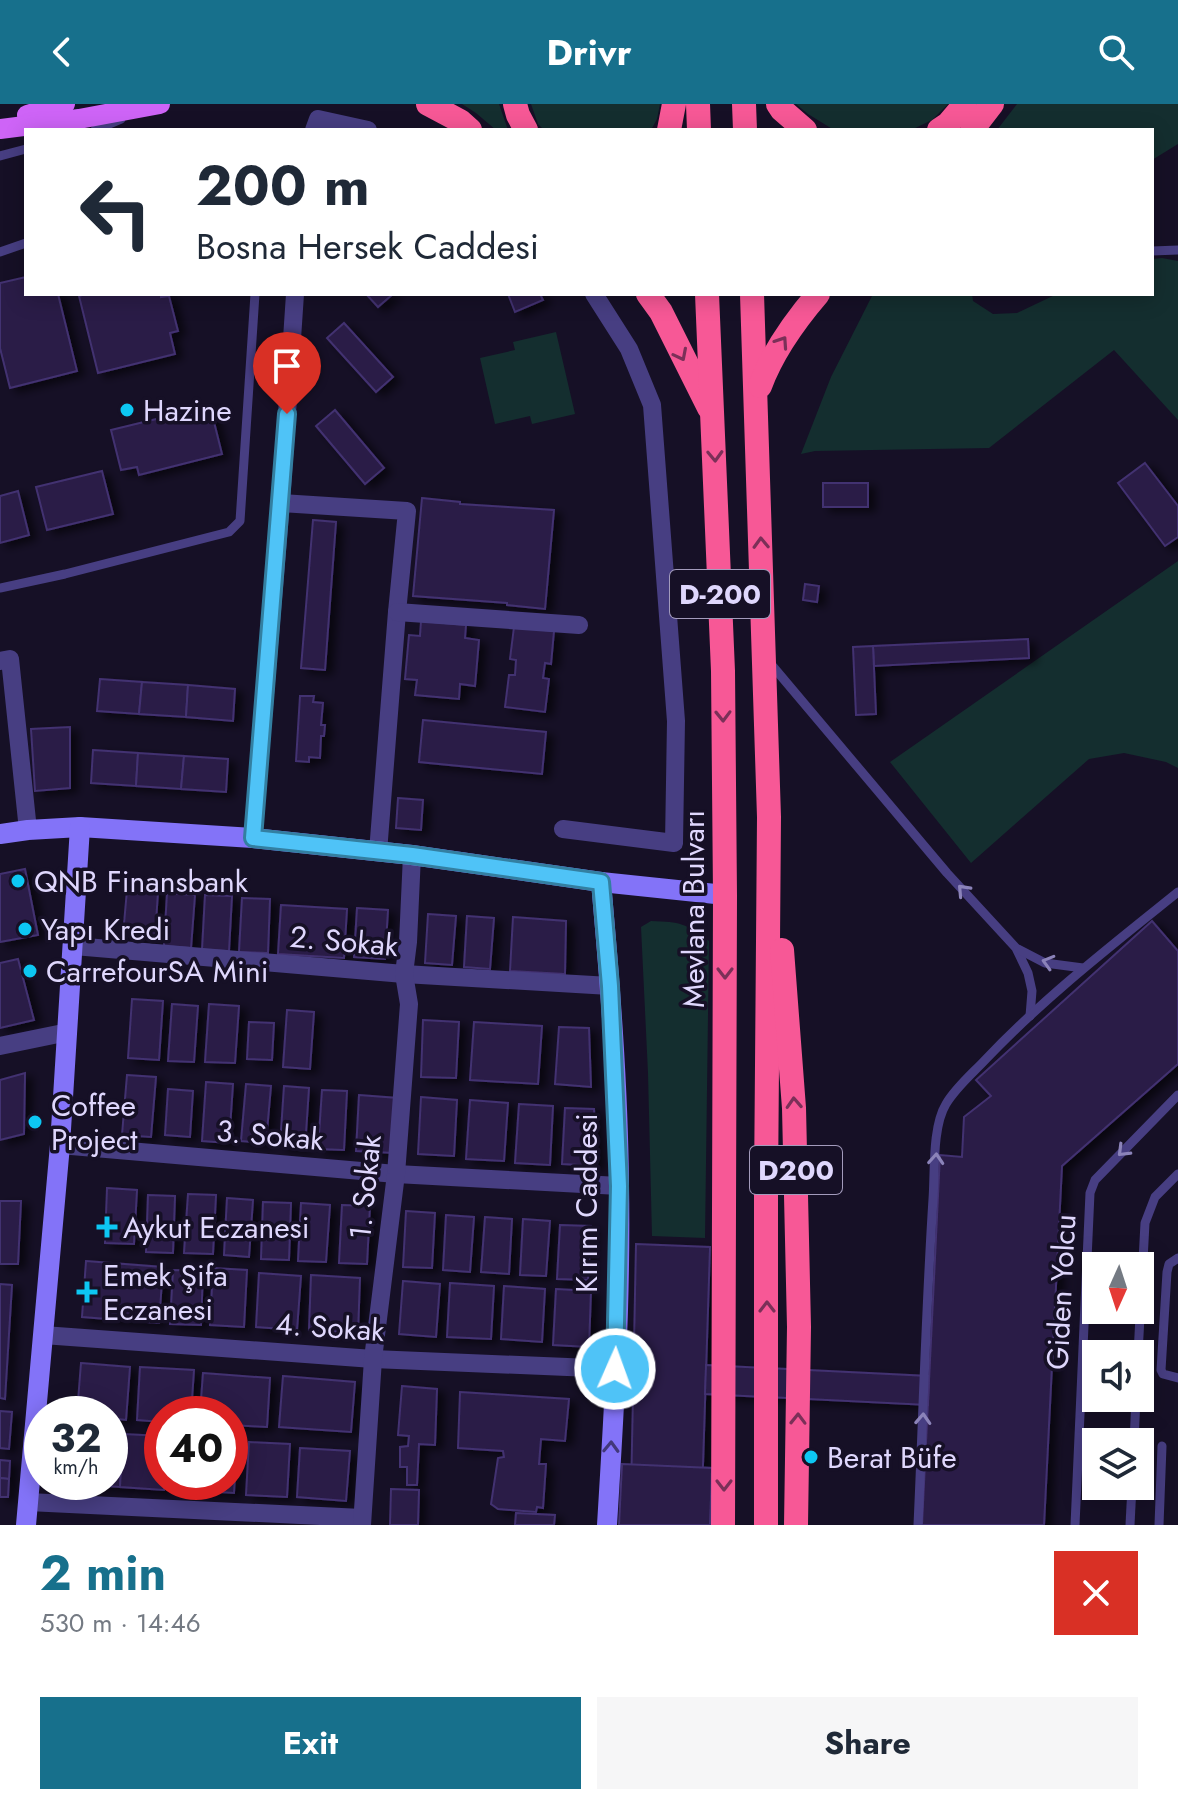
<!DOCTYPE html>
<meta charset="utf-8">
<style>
body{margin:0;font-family:Jost,sans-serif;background:#f6f6f7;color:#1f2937;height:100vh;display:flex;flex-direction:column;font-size:30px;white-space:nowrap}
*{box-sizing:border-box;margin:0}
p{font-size:26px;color:#747a83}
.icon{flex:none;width:44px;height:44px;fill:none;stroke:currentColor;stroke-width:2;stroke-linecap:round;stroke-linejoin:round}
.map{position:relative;height:1421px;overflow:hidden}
.drawer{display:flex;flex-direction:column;background:#fff;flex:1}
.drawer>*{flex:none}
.banner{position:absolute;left:24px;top:24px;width:1130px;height:168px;border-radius:0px;box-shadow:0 4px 20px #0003;background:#fff;color:#1f2937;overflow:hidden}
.needle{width:52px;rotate:183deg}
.controls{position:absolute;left:1082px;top:1148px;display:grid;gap:16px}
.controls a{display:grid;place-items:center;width:72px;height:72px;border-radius:0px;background:#fff;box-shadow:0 4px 20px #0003;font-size:40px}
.speed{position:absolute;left:24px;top:1292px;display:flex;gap:16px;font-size:40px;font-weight:700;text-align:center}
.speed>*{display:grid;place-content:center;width:104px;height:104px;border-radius:50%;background:#fff;box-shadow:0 4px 20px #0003;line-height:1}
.speed small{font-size:20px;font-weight:400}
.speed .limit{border:12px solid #d22;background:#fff;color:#111}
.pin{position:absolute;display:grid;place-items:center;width:68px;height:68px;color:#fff;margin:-82px -34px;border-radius:50% 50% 50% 0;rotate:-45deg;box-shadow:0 0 8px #0007}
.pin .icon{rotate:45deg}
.me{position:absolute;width:88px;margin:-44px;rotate:2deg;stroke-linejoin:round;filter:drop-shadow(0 0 6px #0008)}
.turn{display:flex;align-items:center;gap:28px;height:168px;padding:0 40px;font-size:36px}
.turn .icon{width:104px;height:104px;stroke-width:2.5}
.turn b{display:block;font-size:56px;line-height:68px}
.round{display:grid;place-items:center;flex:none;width:84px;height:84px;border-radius:0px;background:#f6f6f7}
.head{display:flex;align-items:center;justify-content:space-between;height:136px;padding:0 40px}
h1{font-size:48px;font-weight:700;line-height:60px;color:#17708c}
.action{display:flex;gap:16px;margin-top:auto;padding:16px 40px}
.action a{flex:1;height:92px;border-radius:0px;background:#17708c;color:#fff;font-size:32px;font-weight:700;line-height:92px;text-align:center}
.action a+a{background:#f6f6f7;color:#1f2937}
header{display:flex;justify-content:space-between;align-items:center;height:104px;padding:0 40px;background:#17708c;color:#fff;font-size:36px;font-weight:700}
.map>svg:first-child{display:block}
.green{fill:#142e2f}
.building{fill:#291d46;stroke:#433171;stroke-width:2;filter:url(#shadow)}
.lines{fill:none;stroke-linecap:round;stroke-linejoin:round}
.lane{stroke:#473e82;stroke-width:9}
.street{stroke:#473e82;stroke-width:18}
.secondary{stroke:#8373f8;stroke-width:20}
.primary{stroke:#ce64f7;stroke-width:20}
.highway{stroke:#f75896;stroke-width:24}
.oneway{stroke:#7b3058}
.oneway2{stroke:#8b83b9}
.oneway3{stroke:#42387a}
.route-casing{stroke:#337fa1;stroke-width:20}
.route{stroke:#4fc3f7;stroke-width:14}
.poi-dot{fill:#0dc7f3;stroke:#161026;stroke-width:3}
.labels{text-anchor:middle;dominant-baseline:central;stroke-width:7;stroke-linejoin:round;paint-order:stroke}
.shield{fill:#161026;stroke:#a39bbc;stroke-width:2}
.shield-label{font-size:28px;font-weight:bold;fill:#dfd7fd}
.poi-label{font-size:30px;fill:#dfd7fd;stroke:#161026;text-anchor:start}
.street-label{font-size:30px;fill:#dfd7fd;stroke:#161026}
</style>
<header><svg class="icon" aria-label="back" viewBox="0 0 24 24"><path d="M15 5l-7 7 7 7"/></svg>Drivr<svg class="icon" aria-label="search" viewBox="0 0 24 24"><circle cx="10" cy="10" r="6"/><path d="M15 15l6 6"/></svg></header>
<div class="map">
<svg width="1178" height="1421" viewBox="0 0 1178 1421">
<defs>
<filter id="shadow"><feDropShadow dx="7" dy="4" stdDeviation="4" flood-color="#0009"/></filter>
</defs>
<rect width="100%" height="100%" fill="#161026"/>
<g class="green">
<path d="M 462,0 L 499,0 L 508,26 L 496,26 L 476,9 Z"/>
<path d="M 531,0 L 660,0 L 657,15 L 651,26 L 544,26 L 538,20 Z"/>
<path d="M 796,0 L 948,0 L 932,16 L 911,26 L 834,26 L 808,10 Z"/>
<path d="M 1017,0 L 1178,0 L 1178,40 L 1152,56 L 1152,26 L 997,26 Z"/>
<path d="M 1162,154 L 1178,157 L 1178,316 L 1114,246 L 989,344 L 815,347 L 801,350 L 831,273 L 873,190 L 972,190 L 973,197 L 993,210 L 1017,209 L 1057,190 L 1152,190 L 1152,155 Z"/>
<path d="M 556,228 L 575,310 L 532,320 L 530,312 L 495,320 L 480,254 L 515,246 L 513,238 Z"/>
<path d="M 1178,457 L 1178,664 L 1166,658 L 1124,649 L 1089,655 L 971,759 L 890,658 Z"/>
<path d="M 651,817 C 681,818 685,819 709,837 L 705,1134 L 652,1132 L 648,969 L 641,823 Z"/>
</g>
<g class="building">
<path d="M 26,173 L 26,190 L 58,190 L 77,267 L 10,284 L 0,244 L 0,179 Z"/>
<path d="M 86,190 L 161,190 L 161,193 L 169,192 L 178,227 L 170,229 L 175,250 L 98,269 L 79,192 Z"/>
<path d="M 366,190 L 393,190 L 378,203 Z"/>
<path d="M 508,190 L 540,190 L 543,196 L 515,208 Z"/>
<path d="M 344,219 L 393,273 L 376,288 L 327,234 Z"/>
<path d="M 210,302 L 222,350 L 139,371 L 137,363 L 121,366 L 111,326 Z"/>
<path d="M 335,306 L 384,364 L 365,380 L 316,322 Z"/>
<path d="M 1145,359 L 1178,402 L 1178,433 L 1165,442 L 1118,379 Z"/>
<path d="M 102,367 L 113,410 L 47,426 L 36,383 Z"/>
<rect x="823" y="379" width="45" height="24"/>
<path d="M 18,387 L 29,431 L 0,439 L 0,392 Z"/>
<path d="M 422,394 L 460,398 L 460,400 L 554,406 L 545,505 L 507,501 L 507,499 L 413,492 Z"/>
<path d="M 313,416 L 336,418 L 325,566 L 301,564 Z"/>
<path d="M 805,480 L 819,482 L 817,498 L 803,496 Z"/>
<path d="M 421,517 L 466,521 L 465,534 L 479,536 L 475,582 L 460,580 L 459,595 L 415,591 L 417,576 L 405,575 L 409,531 L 420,532 Z"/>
<path d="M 514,523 L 554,527 L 551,560 L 545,559 L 543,574 L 549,575 L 545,608 L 505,603 L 509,571 L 515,571 L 516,556 L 510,555 Z"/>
<path d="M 1028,535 L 1029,554 L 874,562 L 873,542 Z"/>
<path d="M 873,542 L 876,610 L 856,611 L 853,543 Z"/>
<path d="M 100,575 L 142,578 L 139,610 L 97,607 Z"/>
<path d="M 142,578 L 188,581 L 186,613 L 139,610 Z"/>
<path d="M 188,581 L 235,585 L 233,617 L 186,613 Z"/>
<path d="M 300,592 L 314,592 L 313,598 L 323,599 L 321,621 L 325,621 L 324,632 L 321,632 L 320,654 L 309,653 L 309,658 L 296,657 Z"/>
<path d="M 423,616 L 546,628 L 542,670 L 419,658 Z"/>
<path d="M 70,623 L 70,684 L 35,687 L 31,625 Z"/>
<path d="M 93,646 L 138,649 L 136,682 L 91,679 Z"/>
<path d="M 138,649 L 184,652 L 181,685 L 136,682 Z"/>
<path d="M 184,652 L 228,655 L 226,688 L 181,685 Z"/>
<path d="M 398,694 L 423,696 L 421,726 L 396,724 Z"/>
<path d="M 25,765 L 38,831 L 0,838 L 0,770 Z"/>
<path d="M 127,786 L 158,788 L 155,833 L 123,831 Z"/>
<path d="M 167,789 L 195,791 L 191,844 L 164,842 Z"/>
<path d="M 205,791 L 232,792 L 229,847 L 202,846 Z"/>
<path d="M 242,794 L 270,795 L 268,849 L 239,848 Z"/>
<path d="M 281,801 L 347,805 L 344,854 L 278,850 Z"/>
<path d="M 357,804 L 388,806 L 385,855 L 354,853 Z"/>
<path d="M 428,810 L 456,812 L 452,861 L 425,859 Z"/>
<path d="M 467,812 L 494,814 L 490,865 L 464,863 Z"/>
<path d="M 513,813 L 566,817 L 565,870 L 510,867 Z"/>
<path d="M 1152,817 L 1178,847 L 1178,960 L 1062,1062 L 1044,1421 L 922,1421 L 940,1051 L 962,1053 L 964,1013 L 991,992 L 976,976 Z"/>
<path d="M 18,855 L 34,916 L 0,924 L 0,859 Z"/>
<path d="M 132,895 L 163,897 L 159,956 L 128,954 Z"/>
<path d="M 172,900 L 198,902 L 194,958 L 168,957 Z"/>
<path d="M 209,900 L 239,902 L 235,959 L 205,958 Z"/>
<path d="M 287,906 L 314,908 L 310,965 L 283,963 Z"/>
<path d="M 423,916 L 459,918 L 456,974 L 421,973 Z"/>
<path d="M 249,918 L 274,919 L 272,956 L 247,955 Z"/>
<path d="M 474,918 L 542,922 L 538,980 L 470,976 Z"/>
<path d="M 559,923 L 589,924 L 591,983 L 555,980 Z"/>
<path d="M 25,969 L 24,1030 L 0,1036 L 0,976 Z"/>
<path d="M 127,971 L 156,973 L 151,1033 L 122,1031 Z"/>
<path d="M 206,978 L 233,980 L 229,1039 L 202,1037 Z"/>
<path d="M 246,980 L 271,982 L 266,1039 L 241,1037 Z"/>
<path d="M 284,982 L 309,984 L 305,1044 L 280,1042 Z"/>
<path d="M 168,985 L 193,987 L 190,1033 L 165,1031 Z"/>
<path d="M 322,986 L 347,987 L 344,1046 L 318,1045 Z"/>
<path d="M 359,991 L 398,994 L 394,1049 L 356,1047 Z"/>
<path d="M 421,993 L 457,996 L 454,1052 L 418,1050 Z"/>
<path d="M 470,996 L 508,999 L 504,1057 L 466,1055 Z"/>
<path d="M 519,1000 L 553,1002 L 550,1061 L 515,1059 Z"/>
<path d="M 565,1004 L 594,1005 L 597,1062 L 562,1060 Z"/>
<path d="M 107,1084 L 137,1086 L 134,1140 L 105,1139 Z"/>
<path d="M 188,1090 L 216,1091 L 213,1150 L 184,1149 Z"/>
<path d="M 148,1091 L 175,1092 L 173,1149 L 146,1148 Z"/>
<path d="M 227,1094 L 253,1096 L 249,1153 L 224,1151 Z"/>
<path d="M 0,1097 L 21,1097 L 18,1160 L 0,1160 Z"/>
<path d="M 263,1098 L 291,1099 L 289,1156 L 261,1155 Z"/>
<path d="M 301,1099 L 330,1101 L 326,1158 L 298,1157 Z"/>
<path d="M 342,1101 L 370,1102 L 367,1160 L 339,1159 Z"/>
<path d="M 406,1107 L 435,1109 L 432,1164 L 403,1163 Z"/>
<path d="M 446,1111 L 474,1113 L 470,1168 L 443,1166 Z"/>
<path d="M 485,1113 L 512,1115 L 509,1170 L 481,1168 Z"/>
<path d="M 523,1115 L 550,1117 L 546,1172 L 520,1171 Z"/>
<path d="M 560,1121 L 591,1122 L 588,1176 L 557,1175 Z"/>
<path d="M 636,1140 L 710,1143 L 702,1392 L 631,1391 Z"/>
<path d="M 86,1157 L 163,1163 L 159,1219 L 82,1213 Z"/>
<path d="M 213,1164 L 247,1166 L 244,1223 L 210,1221 Z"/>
<path d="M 173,1166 L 203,1167 L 201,1221 L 170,1220 Z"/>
<path d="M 259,1169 L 301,1172 L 297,1226 L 256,1223 Z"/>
<path d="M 311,1171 L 360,1174 L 358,1229 L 309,1226 Z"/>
<path d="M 403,1177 L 440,1180 L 436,1233 L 399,1230 Z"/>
<path d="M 450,1179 L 494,1182 L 491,1235 L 447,1233 Z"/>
<path d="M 0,1180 L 12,1181 L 5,1295 L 0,1294 Z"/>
<path d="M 504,1182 L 545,1185 L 542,1238 L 501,1235 Z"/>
<path d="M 556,1185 L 591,1187 L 589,1243 L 553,1241 Z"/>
<path d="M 81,1259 L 130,1263 L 126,1316 L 110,1314 L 110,1310 L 77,1310 Z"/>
<path d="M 706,1261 L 929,1272 L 928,1301 L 705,1290 Z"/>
<path d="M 140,1263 L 194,1266 L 191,1310 L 162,1310 L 162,1318 L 137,1316 Z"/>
<path d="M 203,1269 L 270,1274 L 267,1323 L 230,1321 L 230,1310 L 200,1310 Z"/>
<path d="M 283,1272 L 355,1278 L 351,1328 L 279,1323 Z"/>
<path d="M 402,1282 L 437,1285 L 435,1341 L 419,1340 L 417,1381 L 407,1381 L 407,1363 L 400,1363 L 400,1343 L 408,1342 L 409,1332 L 398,1331 Z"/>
<path d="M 460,1288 L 569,1295 L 565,1337 L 541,1335 L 539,1360 L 546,1360 L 543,1404 L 537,1403 L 536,1408 L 498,1405 L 491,1400 L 498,1354 L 504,1353 L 503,1347 L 458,1344 Z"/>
<path d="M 0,1307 L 12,1308 L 9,1345 L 0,1344 Z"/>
<path d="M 110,1329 L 123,1330 L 120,1383 L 72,1380 L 72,1378 L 110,1378 Z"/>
<path d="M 123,1330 L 162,1332 L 162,1378 L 164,1378 L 164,1386 L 120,1383 Z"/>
<path d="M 230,1336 L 237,1337 L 234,1389 L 188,1386 L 188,1378 L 230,1378 Z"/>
<path d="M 249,1338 L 290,1340 L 287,1393 L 246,1391 Z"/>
<path d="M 300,1344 L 350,1347 L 346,1397 L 297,1393 Z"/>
<path d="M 0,1356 L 10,1357 L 9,1375 L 0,1374 Z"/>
<path d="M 622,1360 L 712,1364 L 710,1421 L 619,1421 Z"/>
<path d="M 0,1374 L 9,1375 L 8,1393 L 0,1393 Z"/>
<path d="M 391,1385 L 419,1386 L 418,1421 L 390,1421 Z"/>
<path d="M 516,1409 L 555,1411 L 554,1421 L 515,1421 Z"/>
</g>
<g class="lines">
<g class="lane">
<path d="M 95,26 L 121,15"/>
<path d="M 0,52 L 26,45"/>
<path d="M 1152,147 L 1178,146"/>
<path d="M 0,148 L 26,139"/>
<path d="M 0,484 L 65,470 L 229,428 L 240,417 L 255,190"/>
<path d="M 770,559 L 947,769 L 1016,844 L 1028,869 L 1032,887 L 1030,912"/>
<path d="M 1018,845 L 1045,859 L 1083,864"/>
<path d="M 1178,1154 L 1169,1160 L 1167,1168 L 1161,1266 L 1163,1270 L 1178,1274"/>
<path d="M 1138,1250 L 1145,1119 L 1155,1093 L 1178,1070"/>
<path d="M 1134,1338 L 1136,1294"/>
<path d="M 918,1421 C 923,1312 926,1203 933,1095 C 935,1068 932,1023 946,1000 C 956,983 973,969 986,955 C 1045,893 1112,841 1178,788"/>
<path d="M 1075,1421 L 1090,1089 L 1095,1076 L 1178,991"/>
<path d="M 1130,1421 L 1132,1382"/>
<path d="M 1159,1421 L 1162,1342"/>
</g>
<g class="street">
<path d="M 314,26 L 318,15 L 368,26"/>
<path d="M 281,399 L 407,407 L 397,508 L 378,748"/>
<path d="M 397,508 L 579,521"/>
<path d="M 0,557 L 10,555 L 28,726"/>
<path d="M 563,725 L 674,739 L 676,617 L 652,301 L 629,245 L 594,190"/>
<path d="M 253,734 L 281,399 L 295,190"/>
<path d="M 74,842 L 404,870 L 610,882"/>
<path d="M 0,942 L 68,928"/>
<path d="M 60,1041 L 396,1070 L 619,1082"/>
<path d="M 43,1231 L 373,1255 L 615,1265"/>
<path d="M 28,1398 L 362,1414"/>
<path d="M 362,1421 L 373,1255 L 396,1070 L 409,900 L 404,870 L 408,838 L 412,751"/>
</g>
<g class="secondary">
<path d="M 0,730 L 28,726 L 80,723 L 253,734 L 412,751 L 601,778 L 725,791"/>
<path d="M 601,778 C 610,879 618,980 619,1081 C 621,1194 614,1308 607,1421"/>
<path d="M 26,1421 L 60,1041 L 80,723"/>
</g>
<g class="primary">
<path d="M 27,11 L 65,0"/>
<path d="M 0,25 L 79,15 L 160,0"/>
</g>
<g class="highway">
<path d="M 428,0 L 460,17 L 470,26"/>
<path d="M 515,0 L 518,11 L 526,26"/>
<path d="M 698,0 L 699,26"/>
<path d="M 744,0 L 745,26"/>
<path d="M 778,0 L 782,6 L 805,26"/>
<path d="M 669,26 L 674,0"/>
<path d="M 939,26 L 948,20 L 965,0"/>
<path d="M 972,26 L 992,0"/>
<path d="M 648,190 L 661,208 L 709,304"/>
<path d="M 707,190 L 723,567 L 725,791 L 723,1421"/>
<path d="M 752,190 L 769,713 L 766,1085 L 766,1421"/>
<path d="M 760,282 C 773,247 794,218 818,190"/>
<path d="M 782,846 L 794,1004 L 799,1223 L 796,1421"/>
</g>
</g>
<defs><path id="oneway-chevron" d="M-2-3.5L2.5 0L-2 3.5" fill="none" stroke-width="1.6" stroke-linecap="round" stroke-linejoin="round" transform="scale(2)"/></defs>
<g class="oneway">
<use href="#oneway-chevron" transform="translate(782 238) rotate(-56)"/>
<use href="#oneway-chevron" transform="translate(681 251) rotate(63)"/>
<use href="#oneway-chevron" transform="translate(715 352) rotate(88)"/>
<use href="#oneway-chevron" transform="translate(761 439) rotate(-92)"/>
<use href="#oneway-chevron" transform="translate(723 612) rotate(89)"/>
<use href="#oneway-chevron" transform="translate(725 869) rotate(90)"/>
<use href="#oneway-chevron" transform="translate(794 999) rotate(-93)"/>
<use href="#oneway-chevron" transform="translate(767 1203) rotate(-90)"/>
<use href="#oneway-chevron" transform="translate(798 1315) rotate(-89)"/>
<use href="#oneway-chevron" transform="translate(724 1381) rotate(90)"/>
</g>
<g class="oneway2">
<use href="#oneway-chevron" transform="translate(963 786) rotate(-133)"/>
<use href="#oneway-chevron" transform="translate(1048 858) rotate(-164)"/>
<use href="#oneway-chevron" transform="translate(1123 1047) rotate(135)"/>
<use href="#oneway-chevron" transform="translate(936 1055) rotate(-86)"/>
<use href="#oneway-chevron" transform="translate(923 1315) rotate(-87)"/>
</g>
<use class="oneway3" href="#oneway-chevron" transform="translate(611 1343) rotate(-88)"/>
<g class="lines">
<g class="route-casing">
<path id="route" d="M 287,310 L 253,734 L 412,751 L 601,778 L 610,882 L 619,1082 L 615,1265"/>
</g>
<use href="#route" class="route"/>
</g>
<g class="poi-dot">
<circle cx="127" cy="306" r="8"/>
<circle cx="18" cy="777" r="8"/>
<circle cx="25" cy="825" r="8"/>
<circle cx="30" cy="867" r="8"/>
<circle cx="35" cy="1018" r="8"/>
<path d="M103 1111h8v8h8v8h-8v8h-8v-8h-8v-8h8z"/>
<path d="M83 1176h8v8h8v8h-8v8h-8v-8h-8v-8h8z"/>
<circle cx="811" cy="1353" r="8"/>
</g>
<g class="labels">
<g class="shield">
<rect x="670" y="466" width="100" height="48" rx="6"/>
<rect x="750" y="1042" width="92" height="48" rx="6"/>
</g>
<g class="shield-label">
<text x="720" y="490">D-200</text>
<text x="796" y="1066">D200</text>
</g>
<g class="poi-label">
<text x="143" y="306">Hazine</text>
<text x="34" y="777">QNB Finansbank</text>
<text x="41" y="825">Yapı Kredi</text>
<text x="46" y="867">CarrefourSA Mini</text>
<text x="51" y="1001">Coffee<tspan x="51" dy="34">Project</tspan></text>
<text x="123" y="1123">Aykut Eczanesi</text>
<text x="103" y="1171">Emek Şifa<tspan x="103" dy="34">Eczanesi</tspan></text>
<text x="827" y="1353">Berat Büfe</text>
</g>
<g class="street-label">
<text transform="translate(693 805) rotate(-90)">Mevlana Bulvarı</text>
<text transform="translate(344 837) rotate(5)">2. Sokak</text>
<text transform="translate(270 1031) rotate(5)">3. Sokak</text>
<text transform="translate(365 1083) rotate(-84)">1. Sokak</text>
<text transform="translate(586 1099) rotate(-90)">Kırım Caddesi</text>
<text transform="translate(1061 1188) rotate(-87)">Giden Yolcu</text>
<text transform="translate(330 1223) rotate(4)">4. Sokak</text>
</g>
</g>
</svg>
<div class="controls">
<a><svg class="needle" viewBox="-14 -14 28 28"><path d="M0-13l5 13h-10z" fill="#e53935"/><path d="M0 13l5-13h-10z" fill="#747a83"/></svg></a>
<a><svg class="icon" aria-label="sound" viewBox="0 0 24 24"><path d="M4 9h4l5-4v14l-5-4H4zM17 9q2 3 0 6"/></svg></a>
<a><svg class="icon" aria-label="layers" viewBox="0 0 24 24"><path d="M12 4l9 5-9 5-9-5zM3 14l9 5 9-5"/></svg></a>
</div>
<div class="speed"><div>32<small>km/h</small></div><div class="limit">40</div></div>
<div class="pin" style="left:287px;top:310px;background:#d93025"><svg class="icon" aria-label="arrive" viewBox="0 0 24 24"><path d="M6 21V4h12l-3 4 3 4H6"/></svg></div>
<svg class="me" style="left:615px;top:1265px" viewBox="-20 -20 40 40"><circle r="17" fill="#4fc3f7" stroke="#fff" stroke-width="3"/><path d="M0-11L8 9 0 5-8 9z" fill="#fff"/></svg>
<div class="banner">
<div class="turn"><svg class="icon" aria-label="left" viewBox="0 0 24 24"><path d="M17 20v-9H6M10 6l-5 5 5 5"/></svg><div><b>200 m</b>Bosna Hersek Caddesi</div></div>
</div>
</div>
<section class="drawer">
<div class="head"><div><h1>2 min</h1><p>530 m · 14:46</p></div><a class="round" style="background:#d93025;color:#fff"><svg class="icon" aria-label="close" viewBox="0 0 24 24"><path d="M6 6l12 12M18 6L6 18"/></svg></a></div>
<div class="action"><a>Exit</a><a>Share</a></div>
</section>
